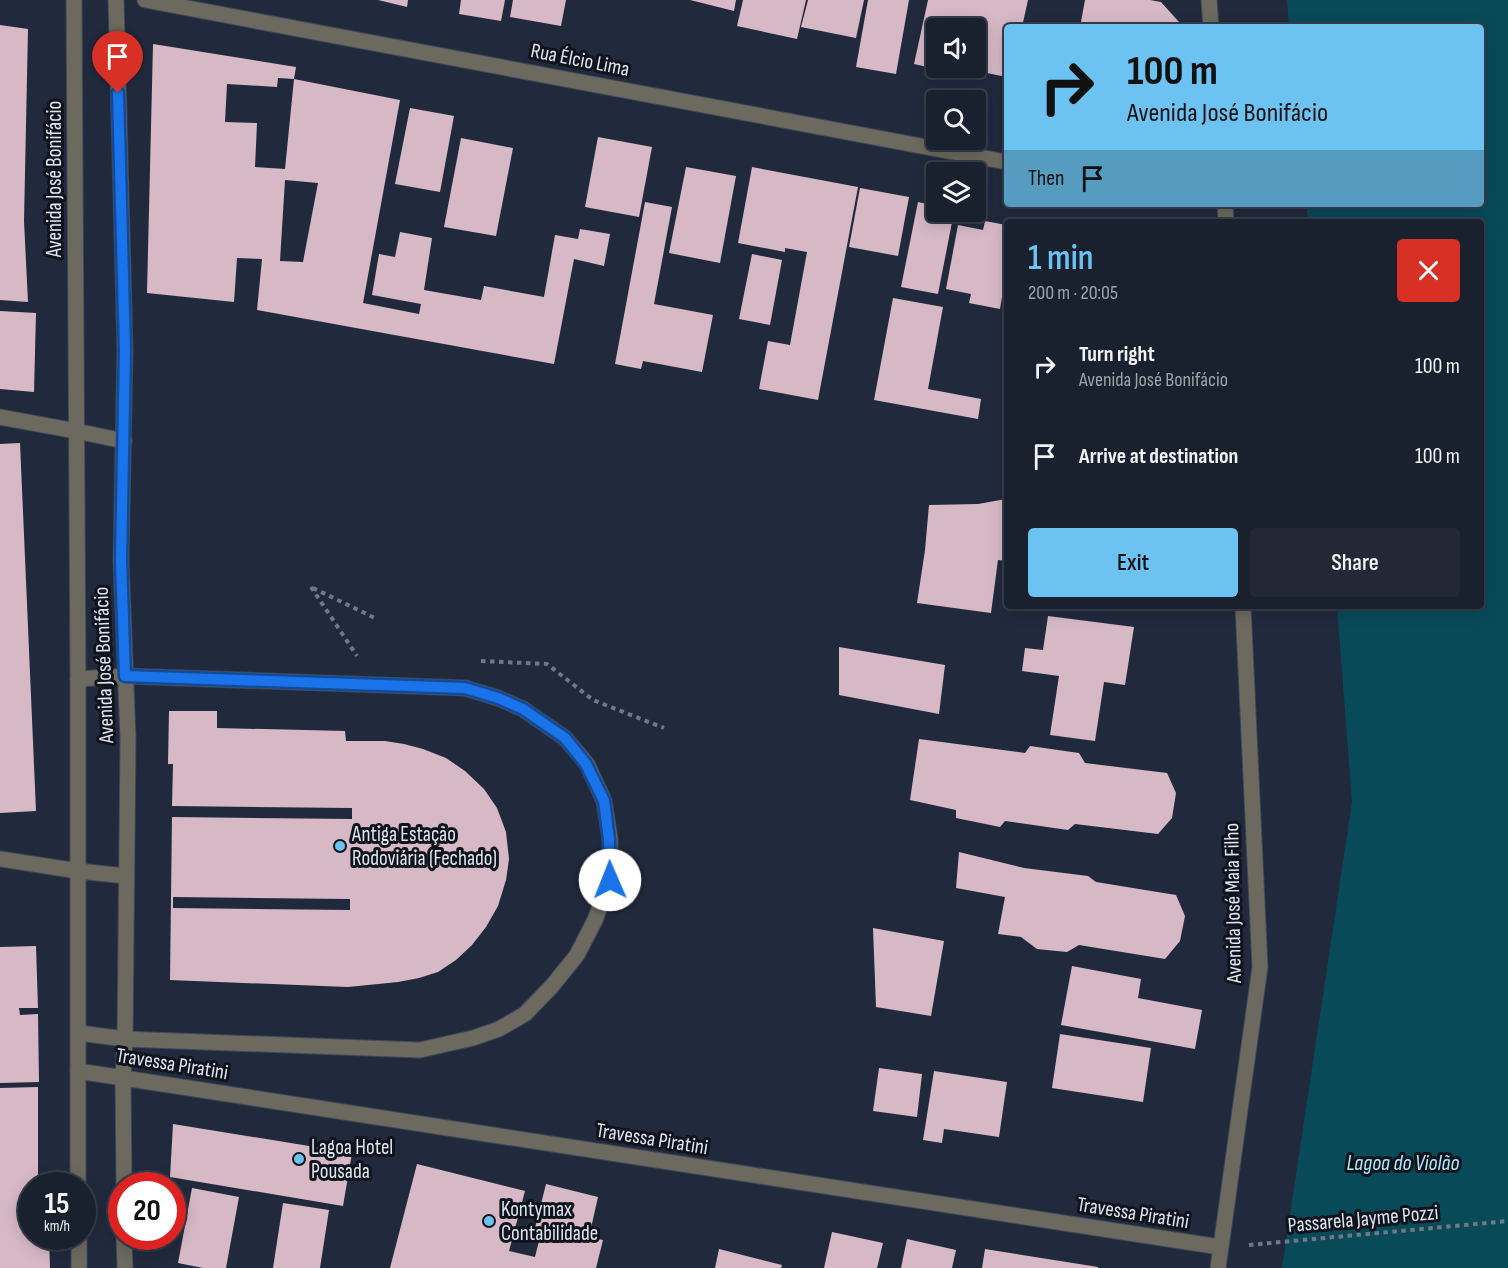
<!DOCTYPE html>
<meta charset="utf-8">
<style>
body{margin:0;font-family:"Sofia Sans Condensed",sans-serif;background:#222836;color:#f1f3f6;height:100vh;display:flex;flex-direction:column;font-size:22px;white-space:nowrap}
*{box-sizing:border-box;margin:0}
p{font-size:20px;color:#9fa3aa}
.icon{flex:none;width:33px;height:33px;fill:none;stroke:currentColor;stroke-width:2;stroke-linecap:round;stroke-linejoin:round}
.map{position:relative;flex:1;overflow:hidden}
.drawer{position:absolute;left:1004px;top:219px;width:480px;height:390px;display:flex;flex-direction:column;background:#19202e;border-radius:6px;box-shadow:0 3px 15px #0003,0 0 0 2px #373e4a}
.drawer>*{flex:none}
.banner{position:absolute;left:1004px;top:24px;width:480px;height:183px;border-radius:6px;box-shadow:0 3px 15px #0003,0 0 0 2px #373e4a;background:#6cc3f2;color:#111;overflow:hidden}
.buttons{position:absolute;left:926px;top:18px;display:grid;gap:12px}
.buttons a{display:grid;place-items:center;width:60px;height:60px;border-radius:6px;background:#19202e;box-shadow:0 3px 15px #0003,0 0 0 2px #373e4a;font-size:30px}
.speed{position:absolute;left:18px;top:1172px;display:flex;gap:12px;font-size:30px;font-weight:700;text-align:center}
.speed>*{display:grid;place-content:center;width:78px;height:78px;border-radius:50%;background:#19202e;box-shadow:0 3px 15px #0003,0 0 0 2px #373e4a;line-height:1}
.speed small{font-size:15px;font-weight:400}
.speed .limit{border:9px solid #d22;background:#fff;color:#111}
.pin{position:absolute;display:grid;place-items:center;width:51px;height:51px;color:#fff;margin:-62px -26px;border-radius:50% 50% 50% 0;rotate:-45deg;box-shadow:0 0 6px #0007}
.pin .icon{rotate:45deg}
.me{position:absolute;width:66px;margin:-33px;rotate:359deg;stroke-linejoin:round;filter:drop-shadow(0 0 4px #0008)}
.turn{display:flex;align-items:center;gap:21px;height:126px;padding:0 24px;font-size:27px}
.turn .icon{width:78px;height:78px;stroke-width:2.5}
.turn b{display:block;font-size:42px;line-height:51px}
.then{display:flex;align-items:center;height:57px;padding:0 24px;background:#0003;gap:12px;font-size:22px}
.round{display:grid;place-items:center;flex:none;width:63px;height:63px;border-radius:6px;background:#222836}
.overview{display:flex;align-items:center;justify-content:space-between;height:102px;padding:0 24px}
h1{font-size:36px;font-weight:600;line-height:45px;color:#6cc3f2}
.action{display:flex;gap:12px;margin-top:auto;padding:12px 24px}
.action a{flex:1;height:69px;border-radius:6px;background:#6cc3f2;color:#111;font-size:24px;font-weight:600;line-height:69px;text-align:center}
.action a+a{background:#222836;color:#f1f3f6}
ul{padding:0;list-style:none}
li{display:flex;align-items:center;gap:18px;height:90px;padding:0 24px}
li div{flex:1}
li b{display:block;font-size:22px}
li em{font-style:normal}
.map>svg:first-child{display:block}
.water{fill:#094a59}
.building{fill:#d7b9c6;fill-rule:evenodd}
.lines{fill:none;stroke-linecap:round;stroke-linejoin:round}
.service-casing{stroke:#3f485a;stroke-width:17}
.minor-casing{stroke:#3f485a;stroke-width:17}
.tertiary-casing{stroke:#3f485a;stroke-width:17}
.path{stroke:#707788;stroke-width:4;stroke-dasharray:4.5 4.5;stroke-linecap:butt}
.service{stroke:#6c695e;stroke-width:15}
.minor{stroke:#6c695e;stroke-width:15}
.tertiary{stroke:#6c695e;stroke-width:15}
.route-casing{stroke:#114b97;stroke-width:15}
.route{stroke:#1a73e8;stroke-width:10}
.poi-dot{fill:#6cc3f2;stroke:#0f131c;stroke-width:2}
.labels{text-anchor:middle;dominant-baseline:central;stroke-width:6;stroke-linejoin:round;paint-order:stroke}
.street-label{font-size:21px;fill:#dfe5f2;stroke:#0f131c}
.poi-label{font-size:21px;fill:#dfe5f2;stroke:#0f131c;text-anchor:start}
.water-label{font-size:22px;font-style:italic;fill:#abe8fa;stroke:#0f131c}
</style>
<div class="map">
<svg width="1508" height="1268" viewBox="0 0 1508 1268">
<rect width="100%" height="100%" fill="#212a3d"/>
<path class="water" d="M 1287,0 L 1508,0 L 1508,1268 L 1282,1268 L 1352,802 L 1337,606 L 1480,606 L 1480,222 L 1308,222 L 1306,204 L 1480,204 L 1480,27 L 1289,27 Z"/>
<g class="building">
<path d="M 378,0 L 408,0 L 407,7 Z"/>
<path d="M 461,0 L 505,0 L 501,21 L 459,14 Z"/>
<path d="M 513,0 L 566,0 L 561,26 L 510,17 Z"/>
<path d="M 690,0 L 736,0 L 734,11 Z"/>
<path d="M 743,0 L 806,0 L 797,39 L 737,26 Z"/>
<path d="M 808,0 L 864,0 L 856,38 L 801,27 Z"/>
<path d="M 868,0 L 909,0 L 896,74 L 856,67 Z"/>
<path d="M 928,0 L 1028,0 L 1022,27 L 1006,27 L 1006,77 L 978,71 L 976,78 L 914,64 ZM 936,28 L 975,28 L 975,68 L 936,68 Z"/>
<path d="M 1085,0 L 1150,0 L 1161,2 L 1179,22 L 1178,27 L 1080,27 Z"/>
<path d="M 0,25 L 28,29 L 24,221 L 28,302 L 0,300 Z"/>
<path d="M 153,44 L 296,67 L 294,79 L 400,100 L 363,303 L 419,314 L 421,304 L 372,295 L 379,254 L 395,257 L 400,232 L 432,238 L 424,290 L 481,300 L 484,286 L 544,297 L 555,235 L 578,239 L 580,229 L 610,234 L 604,266 L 574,259 L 554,364 L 257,310 L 262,259 L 237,258 L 234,302 L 147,293 ZM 278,78 L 294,79 L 285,169 L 255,167 L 257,123 L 225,122 L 227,84 L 277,87 ZM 285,180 L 318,183 L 303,262 L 280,261 Z"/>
<path d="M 410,108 L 454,116 L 440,192 L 395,184 Z"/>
<path d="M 598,137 L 652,147 L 639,217 L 585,207 Z"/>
<path d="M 461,138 L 513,148 L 496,236 L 444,227 Z"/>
<path d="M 686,167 L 736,176 L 720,263 L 669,253 Z"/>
<path d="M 752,167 L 858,187 L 818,400 L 759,389 L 768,341 L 790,345 L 807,252 L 785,248 L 785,252 L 738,243 Z"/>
<path d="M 860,188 L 909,197 L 898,256 L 849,247 Z"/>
<path d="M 645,202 L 672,207 L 654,304 L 713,315 L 702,372 L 643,361 L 641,369 L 615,364 Z"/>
<path d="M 918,202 L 936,206 L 936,212 L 954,212 L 938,294 L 901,287 Z"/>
<path d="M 985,221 L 1006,225 L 1006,273 L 1000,309 L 969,303 L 971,294 L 946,289 L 958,225 L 983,230 Z"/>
<path d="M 752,254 L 782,260 L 770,325 L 739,319 Z"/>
<path d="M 893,298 L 943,307 L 928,389 L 981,399 L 978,419 L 874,400 Z"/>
<path d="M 0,311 L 36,313 L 34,392 L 0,389 Z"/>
<path d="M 20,443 L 36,811 L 0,813 L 0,444 Z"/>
<path d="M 1006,499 L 1006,561 L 998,560 L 991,613 L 917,603 L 925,550 L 929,505 L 978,504 Z"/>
<path d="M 1048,616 L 1134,627 L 1125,685 L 1104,682 L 1095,741 L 1050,735 L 1059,676 L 1022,671 L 1025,648 L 1043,650 Z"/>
<path d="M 839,647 L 945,665 L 939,714 L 839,695 Z"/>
<path d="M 169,711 L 217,711 L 217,728 L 345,731 L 346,741 L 385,741 L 404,744 L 423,749 L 446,758 L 465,771 L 484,789 L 497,808 L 506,832 L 509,859 L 506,880 L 498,906 L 486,927 L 472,945 L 456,960 L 438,972 L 419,978 L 398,982 L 348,987 L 170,980 L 172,817 L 352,819 L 352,808 L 172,806 L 173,764 L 168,764 ZM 173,897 L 350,899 L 350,910 L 173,908 Z"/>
<path d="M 919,739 L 1025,753 L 1030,746 L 1079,753 L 1085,763 L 1167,773 L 1176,793 L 1172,818 L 1158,834 L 1075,824 L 1068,830 L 1005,821 L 1000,827 L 956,818 L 956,810 L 910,800 Z"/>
<path d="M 959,852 L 1024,868 L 1088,876 L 1096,882 L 1176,895 L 1185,916 L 1180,941 L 1165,959 L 1079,945 L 1067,952 L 1037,949 L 1021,937 L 998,934 L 1005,897 L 956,888 Z"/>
<path d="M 873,928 L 944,941 L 931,1016 L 876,1007 Z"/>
<path d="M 36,946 L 38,1008 L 19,1008 L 20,1015 L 38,1014 L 39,1082 L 0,1083 L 0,947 Z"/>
<path d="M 1072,966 L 1141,979 L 1138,998 L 1202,1010 L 1195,1049 L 1061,1025 Z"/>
<path d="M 1060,1034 L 1151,1048 L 1143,1102 L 1052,1088 Z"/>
<path d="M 879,1068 L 922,1074 L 917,1117 L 873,1111 Z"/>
<path d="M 934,1071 L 1007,1082 L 999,1137 L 944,1129 L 942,1143 L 923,1140 Z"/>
<path d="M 38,1087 L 38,1185 L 32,1185 L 32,1236 L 49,1237 L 50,1268 L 0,1268 L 0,1088 Z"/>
<path d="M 173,1124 L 352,1153 L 343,1206 L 170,1177 Z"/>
<path d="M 417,1164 L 525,1191 L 509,1251 L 535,1257 L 540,1237 L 533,1236 L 546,1184 L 598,1197 L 589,1237 L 603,1240 L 596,1268 L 390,1268 Z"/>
<path d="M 192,1188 L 239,1197 L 226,1268 L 203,1268 L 178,1263 Z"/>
<path d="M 283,1203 L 329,1210 L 320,1268 L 273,1268 Z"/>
<path d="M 832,1232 L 883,1243 L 877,1268 L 824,1268 Z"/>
<path d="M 907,1239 L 956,1250 L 952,1268 L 901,1268 Z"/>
<path d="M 719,1249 L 782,1265 L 781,1268 L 715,1268 Z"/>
<path d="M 985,1249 L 1098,1267 L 1098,1268 L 982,1268 Z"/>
</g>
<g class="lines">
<g class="service-casing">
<path id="service" d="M 78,679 L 125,676 L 465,688 L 498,698 L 523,709 L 565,738 L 587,764 L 604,801 L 610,839 L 610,880 L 595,920 L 577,955 L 552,986 L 525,1014 L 499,1029 L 473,1038 L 420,1050 L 125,1039 L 79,1033"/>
</g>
<g class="minor-casing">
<g id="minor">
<path d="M 145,0 L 1006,162"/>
<path d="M 0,417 L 76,431 L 124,441"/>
<path d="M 0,859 L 78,871 L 126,876"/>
<path d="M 78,1071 L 1220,1247"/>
</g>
</g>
<g class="tertiary-casing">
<g id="tertiary">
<path d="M 74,0 L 78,679 L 78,1185"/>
<path d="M 116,0 L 125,350 L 121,561 L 128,738 L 125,1039 L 123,1078 L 124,1185"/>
<path d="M 1209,0 L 1211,27"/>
<path d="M 1225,204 L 1226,222"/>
<path d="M 79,1236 L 79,1268"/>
<path d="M 124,1236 L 125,1268"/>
<path d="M 1218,1268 L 1260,967 L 1243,606"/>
</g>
</g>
<g class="path">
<path d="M 311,587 L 357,656"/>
<path d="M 313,588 L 377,619"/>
<path d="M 481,661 L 547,664 L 593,700 L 664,728"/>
<path d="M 1249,1245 L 1508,1221"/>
</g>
<use href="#service" class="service"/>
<use href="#minor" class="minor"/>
<use href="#tertiary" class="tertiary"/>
</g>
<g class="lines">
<g class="route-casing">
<path id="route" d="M 118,93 L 125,350 L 121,561 L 125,676 L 465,688 L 498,698 L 523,709 L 565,738 L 586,764 L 604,801 L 609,839 L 610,880"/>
</g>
<use href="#route" class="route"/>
</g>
<g class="poi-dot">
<circle cx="340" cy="846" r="6"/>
<circle cx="299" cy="1159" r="6"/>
<circle cx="489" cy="1221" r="6"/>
</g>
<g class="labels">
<g class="street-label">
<text transform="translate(580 60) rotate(11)">Rua Élcio Lima</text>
<text transform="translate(54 179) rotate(-90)">Avenida José Bonifácio</text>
<text transform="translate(104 665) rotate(-92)">Avenida José Bonifácio</text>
<text transform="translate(1233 903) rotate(-91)">Avenida José Maia Filho</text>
<text transform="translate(172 1064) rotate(9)">Travessa Piratini</text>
<text transform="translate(652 1139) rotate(9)">Travessa Piratini</text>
<text transform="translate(1133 1213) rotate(9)">Travessa Piratini</text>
<text transform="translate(1363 1219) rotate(-5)">Passarela Jayme Pozzi</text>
</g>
<g class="poi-label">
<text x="352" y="834">Antiga Estação<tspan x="352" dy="24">Rodoviária (Fechado)</tspan></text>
<text x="311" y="1147">Lagoa Hotel<tspan x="311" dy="24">Pousada</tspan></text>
<text x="501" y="1209">Kontymax<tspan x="501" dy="24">Contabilidade</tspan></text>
</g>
<g class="water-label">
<text x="1403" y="1163">Lagoa do Violão</text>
</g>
</g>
</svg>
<div class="buttons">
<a><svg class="icon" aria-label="sound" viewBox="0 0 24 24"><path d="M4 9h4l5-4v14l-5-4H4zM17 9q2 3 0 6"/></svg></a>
<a><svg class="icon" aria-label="search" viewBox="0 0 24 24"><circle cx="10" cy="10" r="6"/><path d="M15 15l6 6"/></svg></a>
<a><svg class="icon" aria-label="layers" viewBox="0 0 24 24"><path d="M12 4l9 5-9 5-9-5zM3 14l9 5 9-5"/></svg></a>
</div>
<div class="speed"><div>15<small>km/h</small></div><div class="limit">20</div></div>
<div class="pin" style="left:118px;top:93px;background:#d93025"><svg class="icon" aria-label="arrive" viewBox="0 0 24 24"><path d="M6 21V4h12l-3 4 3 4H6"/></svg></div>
<svg class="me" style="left:610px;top:880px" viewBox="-20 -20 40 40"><circle r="19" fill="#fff"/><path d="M0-13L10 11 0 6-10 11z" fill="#1a73e8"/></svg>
<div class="banner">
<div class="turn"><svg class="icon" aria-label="right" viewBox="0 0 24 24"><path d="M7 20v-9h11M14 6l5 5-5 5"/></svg><div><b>100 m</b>Avenida José Bonifácio</div></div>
<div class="then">Then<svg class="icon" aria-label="arrive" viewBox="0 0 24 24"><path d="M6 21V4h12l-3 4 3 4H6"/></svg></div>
</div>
<section class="drawer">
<div class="overview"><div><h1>1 min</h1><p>200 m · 20:05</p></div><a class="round" style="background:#d93025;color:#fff"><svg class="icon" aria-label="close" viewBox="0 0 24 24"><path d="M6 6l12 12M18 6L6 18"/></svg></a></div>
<ul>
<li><svg class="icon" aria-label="right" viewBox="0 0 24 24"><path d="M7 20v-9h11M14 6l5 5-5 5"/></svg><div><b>Turn right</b><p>Avenida José Bonifácio</p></div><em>100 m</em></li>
<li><svg class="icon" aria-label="arrive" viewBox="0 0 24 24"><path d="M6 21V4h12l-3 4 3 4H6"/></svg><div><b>Arrive at destination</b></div><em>100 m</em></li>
</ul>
<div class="action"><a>Exit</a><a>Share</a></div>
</section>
</div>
